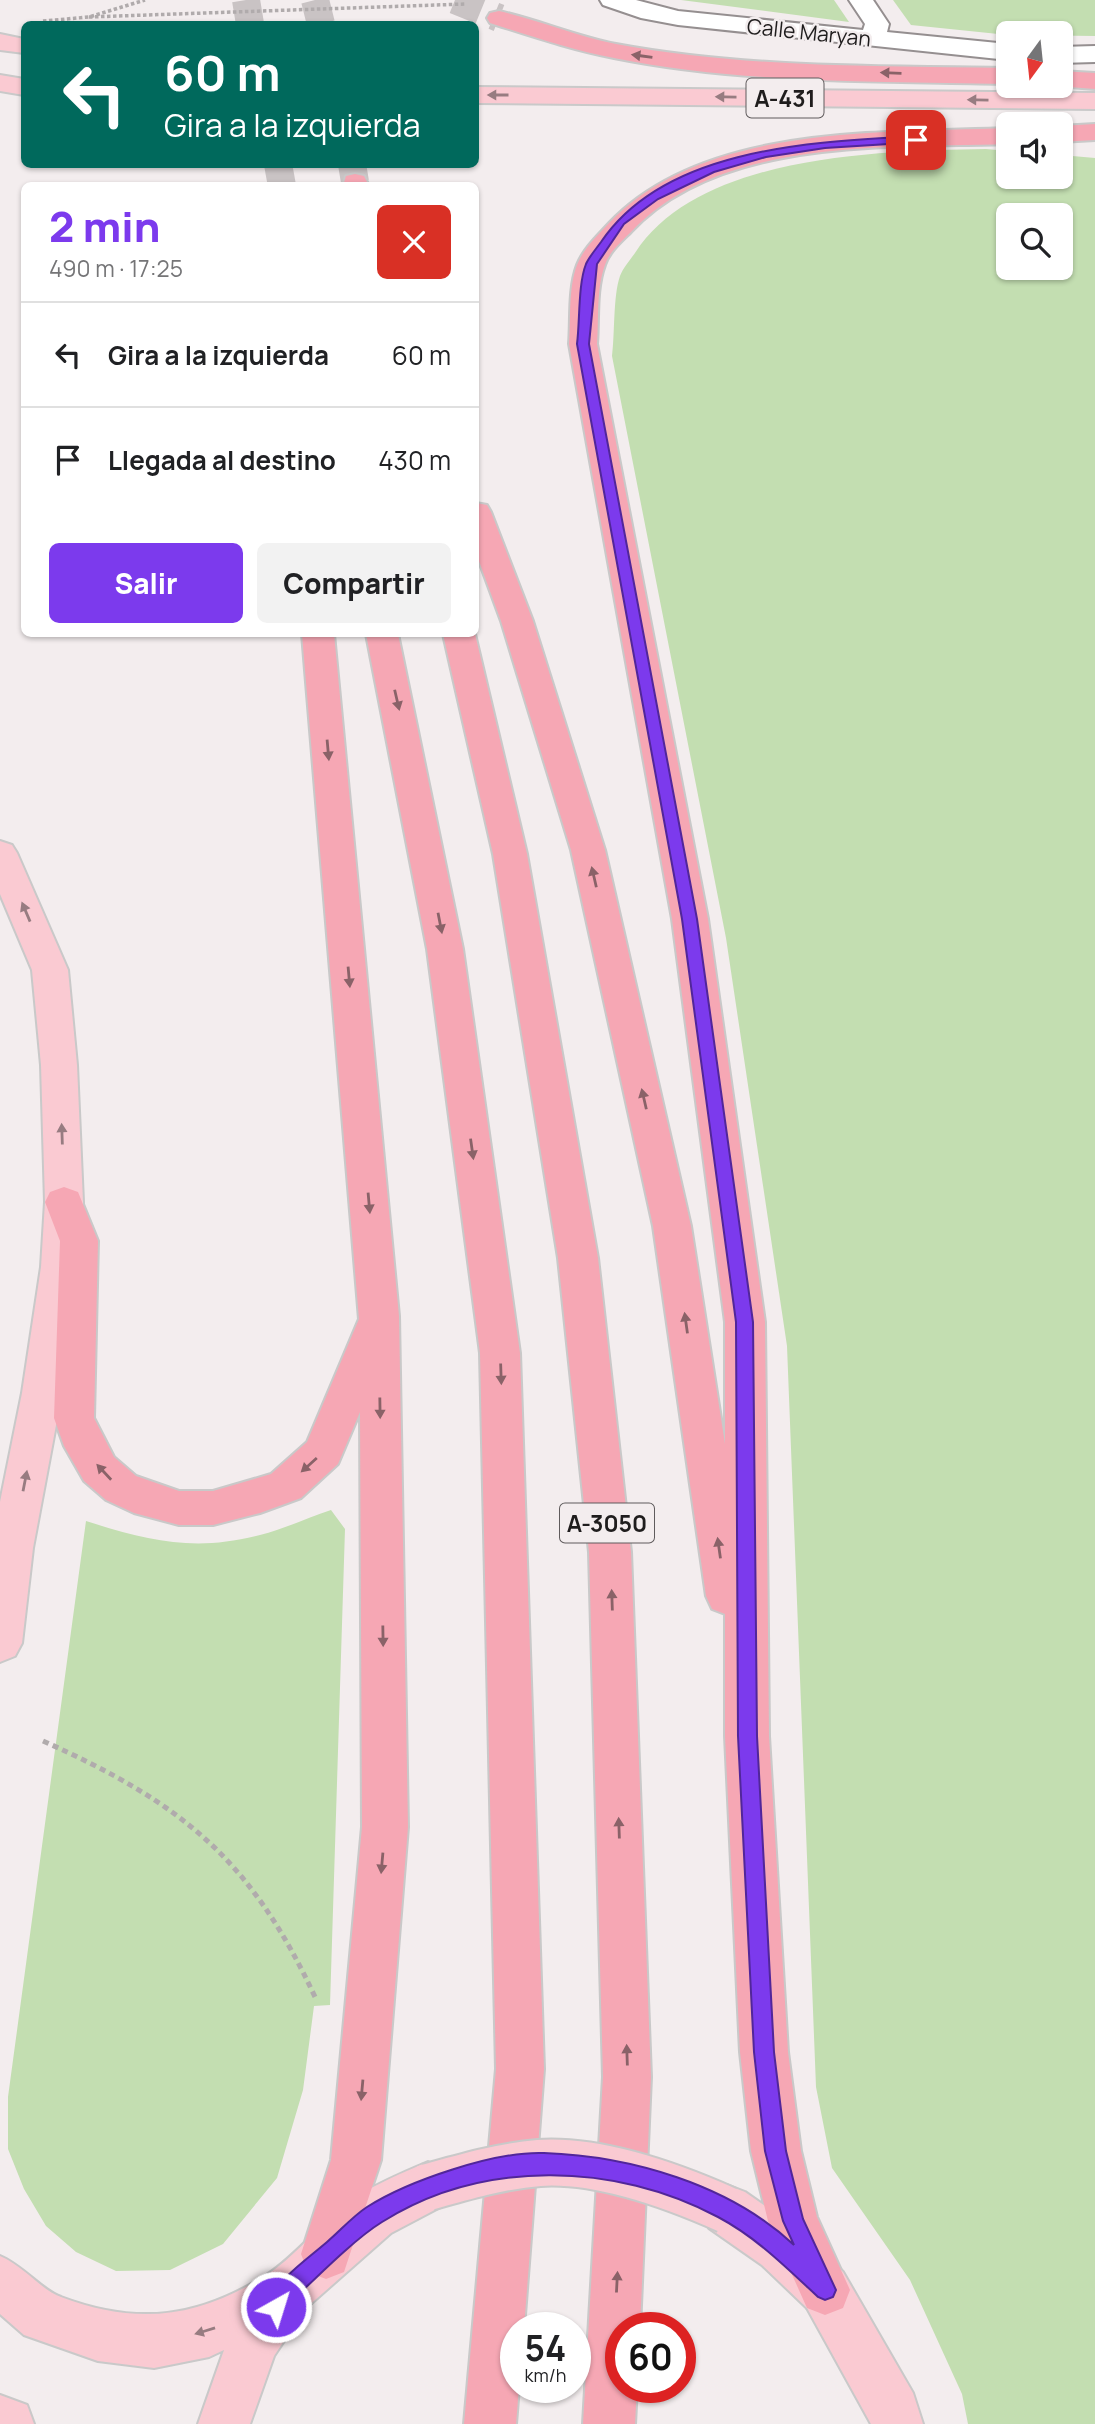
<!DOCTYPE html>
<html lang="es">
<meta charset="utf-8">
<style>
body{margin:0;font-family:Manrope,sans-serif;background:#f2f2f2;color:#202124;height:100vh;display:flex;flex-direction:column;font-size:26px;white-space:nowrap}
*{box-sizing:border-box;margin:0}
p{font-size:23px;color:#757577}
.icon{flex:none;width:38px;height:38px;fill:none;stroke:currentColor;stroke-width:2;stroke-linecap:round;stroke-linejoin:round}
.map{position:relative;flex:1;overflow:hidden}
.sheet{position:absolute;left:21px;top:182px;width:458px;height:455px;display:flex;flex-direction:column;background:#fff;border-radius:10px;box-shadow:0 2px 5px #0004}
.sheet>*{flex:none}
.hud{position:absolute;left:21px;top:21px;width:458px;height:147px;border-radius:10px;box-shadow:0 2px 5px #0004;background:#00695c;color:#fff;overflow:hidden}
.needle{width:46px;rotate:195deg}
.tools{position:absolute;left:996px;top:21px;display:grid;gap:14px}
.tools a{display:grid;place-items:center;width:77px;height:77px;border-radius:10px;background:#fff;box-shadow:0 2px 5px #0004;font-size:35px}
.speed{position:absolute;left:500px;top:2312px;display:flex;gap:14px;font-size:35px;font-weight:700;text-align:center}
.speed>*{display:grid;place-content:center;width:91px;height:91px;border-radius:50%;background:#fff;box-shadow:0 2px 5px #0004;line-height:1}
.speed small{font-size:18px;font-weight:400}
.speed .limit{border:10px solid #d22;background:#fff;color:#111}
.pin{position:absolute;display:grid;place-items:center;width:60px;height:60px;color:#fff;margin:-30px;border-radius:14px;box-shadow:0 4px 10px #0006}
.me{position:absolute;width:77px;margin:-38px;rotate:39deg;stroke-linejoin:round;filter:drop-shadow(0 0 5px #0008)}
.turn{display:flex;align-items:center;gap:24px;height:147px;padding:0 28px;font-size:32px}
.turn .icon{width:91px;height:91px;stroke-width:2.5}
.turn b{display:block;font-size:49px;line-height:60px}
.round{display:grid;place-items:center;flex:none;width:74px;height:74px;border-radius:10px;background:#f2f2f2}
.head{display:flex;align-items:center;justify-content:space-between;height:119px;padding:0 28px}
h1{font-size:42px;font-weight:800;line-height:52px;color:#7c3aed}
.button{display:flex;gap:14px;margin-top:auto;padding:14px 28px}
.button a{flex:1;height:80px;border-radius:10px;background:#7c3aed;color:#fff;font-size:28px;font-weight:800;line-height:80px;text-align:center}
.button a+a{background:#f2f2f2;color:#202124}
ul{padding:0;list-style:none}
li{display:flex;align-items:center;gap:21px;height:105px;padding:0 28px;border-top:2px solid #e0e0e0}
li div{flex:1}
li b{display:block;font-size:26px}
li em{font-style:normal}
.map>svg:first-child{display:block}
.green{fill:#c3deb1;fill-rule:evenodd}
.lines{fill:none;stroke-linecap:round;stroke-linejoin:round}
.highway-tunnel{stroke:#c9c3c4;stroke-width:28;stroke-dasharray:28 14;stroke-linecap:butt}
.minor-casing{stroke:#958f90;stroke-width:4}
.major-casing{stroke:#c9c9c9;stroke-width:4}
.highway-casing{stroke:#c9c9c9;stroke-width:4}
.path-far1{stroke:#b0abac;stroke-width:3.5;stroke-dasharray:3.5 2.5;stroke-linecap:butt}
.path{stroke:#b0abac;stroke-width:5;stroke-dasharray:6 4.5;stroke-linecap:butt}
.minor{fill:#fff;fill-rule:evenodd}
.major{fill:#facad2;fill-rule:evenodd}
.highway{fill:#f6a7b4;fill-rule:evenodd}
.major-bridge-casing{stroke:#c9c9c9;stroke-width:50;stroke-linecap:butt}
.major-bridge{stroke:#facad2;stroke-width:46}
.oneway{fill:#8a6268}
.oneway2{fill:#977c81}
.route{fill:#7c3aed;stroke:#51269a;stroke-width:2}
.labels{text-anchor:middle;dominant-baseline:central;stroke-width:5;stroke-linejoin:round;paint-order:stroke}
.far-street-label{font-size:21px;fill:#1f1d1d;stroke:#f3edee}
.shield{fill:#f3edee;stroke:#5f5b5c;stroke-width:2}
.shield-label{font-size:23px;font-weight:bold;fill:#1f1d1d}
</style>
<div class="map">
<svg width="1095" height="2424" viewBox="0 0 1095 2424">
<rect width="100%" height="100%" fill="#f3edee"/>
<g class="green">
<path d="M 681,0 L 834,0 L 849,22 Z"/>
<path d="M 893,0 L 1095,0 L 1095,36 L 1008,35 L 911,25 Z"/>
<path d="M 986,149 L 1008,151 L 1008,177 L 1060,177 L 1061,155 L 1095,158 L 1095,2424 L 968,2424 L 962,2394 L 910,2280 L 832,2168 L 816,2087 L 787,1346 L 726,938 L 612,356 C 615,333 613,296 620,276 C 623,268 630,260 635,253 C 699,154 880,151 986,149 ZM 1008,215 L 1060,215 L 1060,268 L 1008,268 Z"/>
<path d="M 331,1510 L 345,1529 L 330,2005 L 314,2006 L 303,2090 L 277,2178 L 223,2244 L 170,2270 L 116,2271 L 76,2252 L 46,2226 L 24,2189 L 8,2149 L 8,2097 L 86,1521 C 149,1541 195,1552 260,1535 C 284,1529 307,1518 331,1510 Z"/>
</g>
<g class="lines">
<g class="highway-tunnel">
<path d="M 246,0 L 250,24"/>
<path d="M 315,0 L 321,24"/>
<path d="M 455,0 L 499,18"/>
<path d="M 278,164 L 282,186"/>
<path d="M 352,164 L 355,182"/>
</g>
<g class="minor-casing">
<g id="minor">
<path d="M 600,0 L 636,0 L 678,11 L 863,30 L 865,24 L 849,0 L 873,0 L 889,24 L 887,32 L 1008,44 L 1008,60 L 678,25 L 641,18 L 603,5 Z"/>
<path d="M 1095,46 L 1095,62 L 1060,63 L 1060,47 Z"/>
</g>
</g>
<g class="major-casing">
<g id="major">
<path d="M 0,34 L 24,39 L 24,53 L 0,50 Z"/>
<path d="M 0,75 L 24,79 L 24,95 L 0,91 Z"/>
<path d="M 476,87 L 1095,93 L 1095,109 L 476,103 Z"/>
<path d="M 0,841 L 12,845 L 17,853 L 68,970 L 77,1065 L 83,1202 L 81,1267 L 62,1393 L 33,1548 L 22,1643 L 15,1656 L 0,1662 L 0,1502 L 22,1393 L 41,1267 L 45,1202 L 41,1065 L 32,970 L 0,894 Z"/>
<path d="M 428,2162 L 446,2170 L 453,2187 L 446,2204 L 391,2233 L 306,2308 L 274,2356 L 250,2424 L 198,2424 L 224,2350 L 209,2357 L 154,2368 L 98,2361 L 24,2335 L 0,2314 L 0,2256 C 24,2266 41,2290 61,2297 C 138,2326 199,2318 268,2274 C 300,2253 324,2218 356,2197 C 378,2183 404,2172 428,2162 Z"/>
<path d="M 727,2185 L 745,2192 L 798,2229 L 843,2272 L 913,2393 L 923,2424 L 871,2424 L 807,2308 L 762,2265 L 709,2228 L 702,2210 L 709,2192 Z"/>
<path d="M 0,2395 L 27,2405 L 34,2424 L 0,2424 Z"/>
</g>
</g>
<g class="highway-casing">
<g id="highway">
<path d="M 499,11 C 539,20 576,36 616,44 C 745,68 878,66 1008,68 L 1008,84 C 877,81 743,84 614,58 C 572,50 531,36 490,23 L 487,18 L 490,13 Z"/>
<path d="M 1060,71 L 1095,73 L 1095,89 L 1056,86 L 1060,86 Z"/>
<path d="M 1095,124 L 1095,140 L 1060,142 L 1060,126 Z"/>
<path d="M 1008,128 L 1008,144 C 889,148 719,137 631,232 C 622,241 609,252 605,265 C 596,289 599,319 597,344 L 708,919 L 765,1322 L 769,1736 L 788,2052 L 801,2151 L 817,2217 L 850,2290 L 843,2308 L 825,2315 L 807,2308 L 768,2221 L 751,2151 L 740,2052 L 725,1736 L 725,1614 L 712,1609 L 706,1596 L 653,1226 L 571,850 L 501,621 L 476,553 L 476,503 L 487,505 L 491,512 L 533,621 L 605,850 L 691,1226 L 725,1444 L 725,1322 L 672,919 L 569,344 C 571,319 568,289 577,265 C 583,249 598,235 609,223 C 703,124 881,133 1008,128 Z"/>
<path d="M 355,174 L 364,176 L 369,186 L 343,186 L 346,176 Z"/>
<path d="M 302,634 L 334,634 L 399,1316 L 408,1827 L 381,2160 L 344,2272 L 326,2279 L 308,2272 L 301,2254 L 331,2160 L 362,1827 L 360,1412 L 338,1464 L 301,1498 L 260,1513 L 213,1525 L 179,1525 L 134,1513 L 106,1500 L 84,1481 L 64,1446 L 54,1418 L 60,1241 L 45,1202 L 50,1192 L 64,1187 L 78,1192 L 98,1241 L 94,1418 L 114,1457 L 136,1476 L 179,1491 L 213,1491 L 271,1474 L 307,1442 L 359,1319 Z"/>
<path d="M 366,634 L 398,634 L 463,949 L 520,1353 L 544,2069 L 524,2328 L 516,2328 L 516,2387 L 519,2387 L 516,2424 L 464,2424 L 496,2069 L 480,1353 L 427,949 Z"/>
<path d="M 443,634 L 475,634 L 527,854 L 598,1258 L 631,1552 L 651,2077 L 640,2328 L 621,2328 L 621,2387 L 637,2387 L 635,2424 L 583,2424 L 603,2077 L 589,1552 L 558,1258 L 493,854 Z"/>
</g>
</g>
<g class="path-far1">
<path d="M 89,17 L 465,4"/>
<path d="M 43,21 L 89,17 L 145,0"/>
</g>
<path class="path" d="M 43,1741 C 182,1803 251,1859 316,1999"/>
<use href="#minor" class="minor"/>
<use href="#major" class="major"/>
<use href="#highway" class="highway"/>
<g class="major-bridge-casing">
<path id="major-bridge" d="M 428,2187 C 464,2177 501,2166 539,2163 C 599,2159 673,2186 727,2210"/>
</g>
<use href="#major-bridge" class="major-bridge"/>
</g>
<defs><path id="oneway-solid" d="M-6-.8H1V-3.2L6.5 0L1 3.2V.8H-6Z" transform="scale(1.75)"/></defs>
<g class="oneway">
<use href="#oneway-solid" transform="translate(642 56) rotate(-172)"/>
<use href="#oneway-solid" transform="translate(891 73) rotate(-178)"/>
<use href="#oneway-solid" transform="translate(397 700) rotate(77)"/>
<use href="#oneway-solid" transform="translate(328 750) rotate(85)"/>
<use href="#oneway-solid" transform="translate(594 877) rotate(-103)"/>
<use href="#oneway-solid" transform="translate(440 923) rotate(79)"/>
<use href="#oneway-solid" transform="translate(349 977) rotate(85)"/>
<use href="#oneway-solid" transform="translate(644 1099) rotate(-103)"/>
<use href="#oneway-solid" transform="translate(472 1149) rotate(82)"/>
<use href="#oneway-solid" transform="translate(369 1203) rotate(85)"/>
<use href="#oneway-solid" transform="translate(686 1323) rotate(-98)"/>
<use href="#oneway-solid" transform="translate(501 1374) rotate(88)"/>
<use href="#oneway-solid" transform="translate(380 1408) rotate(89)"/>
<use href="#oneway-solid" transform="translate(309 1465) rotate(138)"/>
<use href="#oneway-solid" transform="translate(104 1472) rotate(-133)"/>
<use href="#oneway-solid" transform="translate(719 1548) rotate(-98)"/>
<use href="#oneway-solid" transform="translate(612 1600) rotate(-92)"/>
<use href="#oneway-solid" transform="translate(383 1636) rotate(89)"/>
<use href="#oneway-solid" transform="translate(619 1828) rotate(-92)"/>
<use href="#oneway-solid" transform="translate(382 1863) rotate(95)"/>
<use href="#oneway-solid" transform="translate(627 2055) rotate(-92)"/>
<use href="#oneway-solid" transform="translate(362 2090) rotate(95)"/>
<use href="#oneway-solid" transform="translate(617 2282) rotate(-87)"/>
</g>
<g class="oneway2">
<use href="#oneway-solid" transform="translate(498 95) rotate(-180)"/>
<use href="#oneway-solid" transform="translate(726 97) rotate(-179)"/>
<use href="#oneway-solid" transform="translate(978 100) rotate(-179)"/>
<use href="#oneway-solid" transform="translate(26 912) rotate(-113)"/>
<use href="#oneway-solid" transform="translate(62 1134) rotate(-92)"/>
<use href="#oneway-solid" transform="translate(25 1481) rotate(-79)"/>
<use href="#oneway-solid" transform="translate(205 2331) rotate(163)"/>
</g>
<path class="route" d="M 916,136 L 920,137 L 920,142 L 825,148 L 766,157 L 714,172 L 658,199 L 624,224 L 597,264 L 589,344 L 697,919 L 753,1322 L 757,1736 L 774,2052 L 786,2151 L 803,2219 L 836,2290 L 833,2297 L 825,2300 L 818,2297 C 787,2268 756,2237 718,2217 C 615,2162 482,2159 382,2222 C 356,2238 320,2274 298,2295 C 290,2303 287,2313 276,2318 L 269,2315 L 266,2307 C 277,2279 305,2261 327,2242 C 340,2231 353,2216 367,2207 C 408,2181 495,2151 544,2153 C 630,2156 729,2184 794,2245 L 783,2221 L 765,2151 L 754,2052 L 738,1736 L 736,1322 L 682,919 L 577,344 C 580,321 578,284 586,264 C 589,257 596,249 601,242 C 665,147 813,142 916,136 Z"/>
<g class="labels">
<g class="far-street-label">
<text transform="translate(809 32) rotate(6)">Calle Maryan</text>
</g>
<g class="shield">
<rect x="746.5" y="78.5" width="77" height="39" rx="5"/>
<rect x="560" y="1503.5" width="94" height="39" rx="5"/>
</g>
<g class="shield-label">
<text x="785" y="98">A-431</text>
<text x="607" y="1523">A-3050</text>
</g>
</g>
</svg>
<div class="tools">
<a><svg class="needle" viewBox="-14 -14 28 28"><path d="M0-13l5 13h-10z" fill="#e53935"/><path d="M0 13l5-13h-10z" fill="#757577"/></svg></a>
<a><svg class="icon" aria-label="sound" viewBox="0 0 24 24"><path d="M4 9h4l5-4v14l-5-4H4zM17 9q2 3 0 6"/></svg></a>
<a><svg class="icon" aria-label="search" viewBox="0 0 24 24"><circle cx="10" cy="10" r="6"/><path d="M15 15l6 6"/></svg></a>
</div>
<div class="speed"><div>54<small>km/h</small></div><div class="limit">60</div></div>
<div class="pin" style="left:916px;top:140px;background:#d93025"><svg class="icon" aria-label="arrive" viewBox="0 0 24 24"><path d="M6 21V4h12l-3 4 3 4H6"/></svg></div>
<svg class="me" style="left:276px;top:2307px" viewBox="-20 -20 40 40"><circle r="17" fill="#7c3aed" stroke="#fff" stroke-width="3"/><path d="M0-11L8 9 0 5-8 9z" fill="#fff"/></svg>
<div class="hud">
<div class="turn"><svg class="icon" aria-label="left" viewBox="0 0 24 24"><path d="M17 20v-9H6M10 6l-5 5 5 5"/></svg><div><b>60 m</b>Gira a la izquierda</div></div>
</div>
<section class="sheet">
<div class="head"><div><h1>2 min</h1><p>490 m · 17:25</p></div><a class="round" style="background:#d93025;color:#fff"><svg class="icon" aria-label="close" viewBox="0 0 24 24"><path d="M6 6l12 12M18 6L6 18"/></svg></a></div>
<ul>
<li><svg class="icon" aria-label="left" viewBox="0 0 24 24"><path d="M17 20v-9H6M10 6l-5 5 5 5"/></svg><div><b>Gira a la izquierda</b></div><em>60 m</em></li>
<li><svg class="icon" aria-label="arrive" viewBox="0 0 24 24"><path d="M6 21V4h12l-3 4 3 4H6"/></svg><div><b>Llegada al destino</b></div><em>430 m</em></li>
</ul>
<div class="button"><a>Salir</a><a>Compartir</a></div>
</section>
</div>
